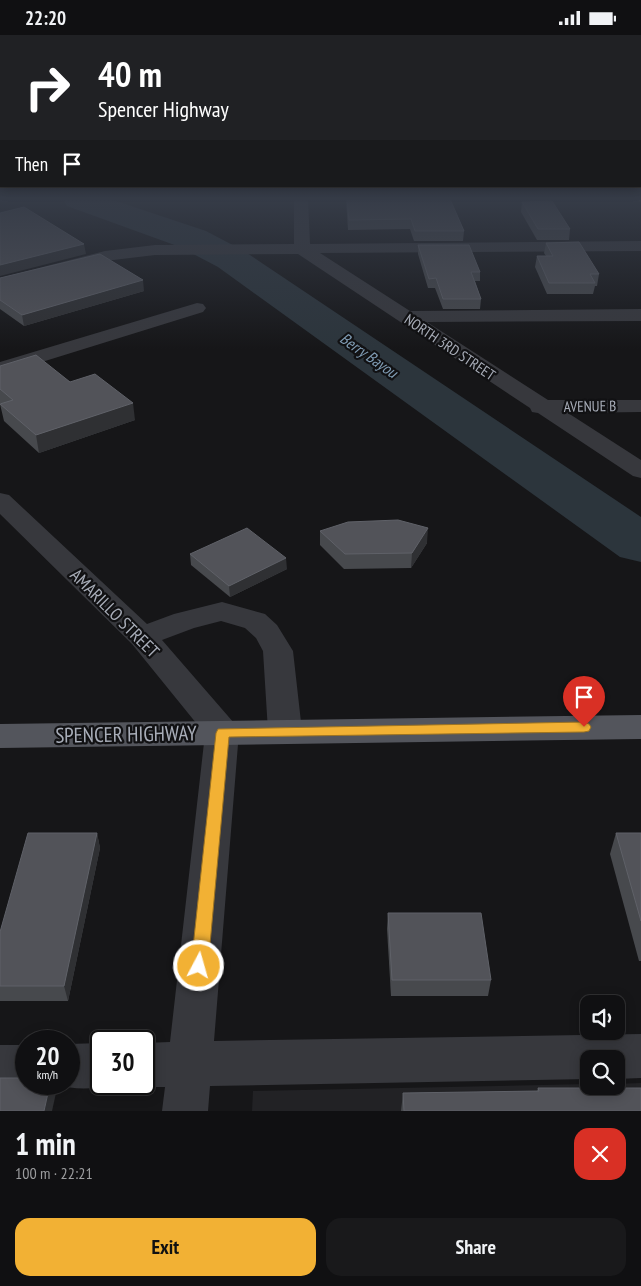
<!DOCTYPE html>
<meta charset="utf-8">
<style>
body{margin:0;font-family:"PT Sans Narrow",sans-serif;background:#19191b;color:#f1f3f6;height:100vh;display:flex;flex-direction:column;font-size:19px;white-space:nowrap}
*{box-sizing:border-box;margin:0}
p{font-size:16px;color:#9c9d9f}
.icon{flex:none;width:28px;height:28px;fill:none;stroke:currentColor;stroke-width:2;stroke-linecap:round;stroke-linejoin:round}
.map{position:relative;height:1076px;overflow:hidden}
.side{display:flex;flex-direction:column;background:#101012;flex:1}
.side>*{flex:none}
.hud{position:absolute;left:0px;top:0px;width:641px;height:152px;box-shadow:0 2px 12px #0003,0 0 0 1px #303032;background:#202124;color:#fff;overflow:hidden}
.tools{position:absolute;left:580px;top:960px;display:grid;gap:10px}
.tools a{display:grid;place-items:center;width:45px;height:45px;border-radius:10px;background:#101012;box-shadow:0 2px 12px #0003,0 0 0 1px #303032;font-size:25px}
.speed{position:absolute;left:15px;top:995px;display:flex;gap:10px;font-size:25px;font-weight:700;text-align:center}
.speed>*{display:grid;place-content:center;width:65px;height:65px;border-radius:50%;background:#101012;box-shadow:0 2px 12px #0003,0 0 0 1px #303032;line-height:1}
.speed small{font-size:12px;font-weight:400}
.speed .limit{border:2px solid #111;border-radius:8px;background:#fff;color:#111}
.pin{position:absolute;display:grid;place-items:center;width:42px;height:42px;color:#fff;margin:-51px -21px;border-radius:50% 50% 50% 0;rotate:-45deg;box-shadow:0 0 5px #0007}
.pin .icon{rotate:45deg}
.me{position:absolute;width:55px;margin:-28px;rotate:6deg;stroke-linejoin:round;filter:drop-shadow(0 0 4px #0008)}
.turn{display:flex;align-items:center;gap:18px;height:105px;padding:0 15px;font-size:22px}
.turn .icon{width:65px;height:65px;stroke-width:2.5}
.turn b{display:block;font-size:35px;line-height:42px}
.then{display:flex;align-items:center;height:48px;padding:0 15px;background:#0003;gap:10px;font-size:19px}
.round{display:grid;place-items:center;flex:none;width:52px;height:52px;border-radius:15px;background:#19191b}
.overview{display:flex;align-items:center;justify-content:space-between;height:85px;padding:0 15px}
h1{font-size:30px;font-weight:700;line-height:38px}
.primary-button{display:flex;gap:10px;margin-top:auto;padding:10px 15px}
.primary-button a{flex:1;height:58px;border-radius:15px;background:#f2b134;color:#111;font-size:20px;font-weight:700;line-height:58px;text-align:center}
.primary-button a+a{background:#19191b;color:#f1f3f6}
.status{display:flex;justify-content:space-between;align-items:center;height:35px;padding:0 25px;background:#101012;direction:ltr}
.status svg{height:14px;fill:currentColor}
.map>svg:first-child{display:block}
.built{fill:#222225}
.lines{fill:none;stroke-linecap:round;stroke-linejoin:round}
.river{fill:#2c353c;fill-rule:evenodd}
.minor{fill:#37383d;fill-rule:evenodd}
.major{fill:#53555c;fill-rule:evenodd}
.wall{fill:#47494d}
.shaded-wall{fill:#2f3033}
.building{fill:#525359;stroke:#5f6168}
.route{fill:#f2b134;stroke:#9d7322}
.labels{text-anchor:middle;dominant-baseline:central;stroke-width:4.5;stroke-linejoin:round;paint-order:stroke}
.far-street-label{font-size:15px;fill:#a8adb8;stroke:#111113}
.far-water-label{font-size:16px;font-style:italic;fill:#7f9bb3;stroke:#111113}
.street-label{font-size:18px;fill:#a8adb8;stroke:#111113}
.near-street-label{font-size:21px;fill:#a8adb8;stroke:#111113}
</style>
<div class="status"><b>22:20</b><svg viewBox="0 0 49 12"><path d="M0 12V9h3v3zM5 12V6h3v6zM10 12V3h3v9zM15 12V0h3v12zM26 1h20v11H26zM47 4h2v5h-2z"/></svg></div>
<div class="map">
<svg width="641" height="1076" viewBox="0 0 641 1076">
<rect width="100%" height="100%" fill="#161618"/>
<path class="built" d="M 641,1048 L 641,1076 L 252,1076 L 253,1056 L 589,1049 L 589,1051 L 616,1051 L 616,1049 Z"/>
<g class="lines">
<path class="river" d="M 63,164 L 110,164 L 206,196 L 244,216 L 641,482 L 641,527 L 620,522 L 218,232 L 180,212 L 67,171 Z"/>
<g class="minor">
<path d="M 294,164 L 308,164 L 310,209 L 641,206 L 641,216 L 320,218 L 410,276 L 641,274 L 641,286 L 427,287 L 548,365 L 641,365 L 641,377 L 568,378 L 641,425 L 641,443 L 633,441 L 538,378 L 532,377 L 530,373 L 298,219 L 155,220 L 105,226 L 0,253 L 0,243 L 105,216 L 155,210 L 294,209 Z"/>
<path d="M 197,268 L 203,269 L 206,273 L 203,277 L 0,340 L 0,327 Z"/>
<path d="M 0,458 L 9,460 L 147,589 L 174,579 L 222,567 L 265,579 L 277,590 L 293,616 L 302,696 L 297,705 L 285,708 L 273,705 L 268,696 L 263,616 L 256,603 L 245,593 L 221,586 L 194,593 L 162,605 L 234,688 L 239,697 L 214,1006 L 641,999 L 641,1043 L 616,1044 L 616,1024 L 589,1024 L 589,1044 L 210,1051 L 208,1076 L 162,1076 L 165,1052 L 144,1052 L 135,1049 L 144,1049 L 144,1008 L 170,1007 L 205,699 L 132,609 L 0,479 Z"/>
<path d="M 101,1008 L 101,1049 L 110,1049 C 94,1055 73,1055 58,1049 L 69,1049 L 69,1009 Z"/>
<path d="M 0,1010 L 26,1010 L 26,1049 L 40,1049 L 26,1054 L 0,1054 Z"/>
</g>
<path class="major" d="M 641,680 L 641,704 L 0,713 L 0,689 Z"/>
</g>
<g class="wall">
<path d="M 346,164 L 450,164 L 464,196 L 463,206 L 414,206 L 410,194 L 348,195 Z"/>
<path d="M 637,164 L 641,164 L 641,168 Z"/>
<path d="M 522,167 L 570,194 L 569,205 L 537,205 L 521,177 Z"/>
<path d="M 546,208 L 599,239 L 597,251 L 595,251 L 593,259 L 547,259 L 535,232 L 537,221 L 546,221 L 544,218 Z"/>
<path d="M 418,210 L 480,237 L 480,246 L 475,246 L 481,264 L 480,274 L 443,274 L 435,253 L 428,253 L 418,219 Z"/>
<path d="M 0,243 L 144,256 L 24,291 L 0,274 Z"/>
<path d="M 0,331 L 70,347 L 135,385 L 39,418 L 4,386 L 0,369 L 1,369 L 0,368 Z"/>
<path d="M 320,496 L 427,508 L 411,533 L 344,534 L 320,510 Z"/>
<path d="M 190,519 L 287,534 L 230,562 L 191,530 Z"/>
<path d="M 97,798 L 100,813 L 68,966 L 0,966 L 0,897 Z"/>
<path d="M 616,798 L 641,798 L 641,926 L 639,926 L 610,819 Z"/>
<path d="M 388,878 L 491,945 L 488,961 L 391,961 L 387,894 Z"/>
<path d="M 538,1053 L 641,1076 L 401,1076 L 403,1058 L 537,1056 Z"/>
</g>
<g class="shaded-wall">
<path d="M 84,209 L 86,219 L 0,241 L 0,230 Z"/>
<path d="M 143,245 L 144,256 L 24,291 L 22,280 Z"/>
<path d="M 133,368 L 135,385 L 39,418 L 36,400 Z"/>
<path d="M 428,493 L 427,508 L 411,533 L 412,518 Z"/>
<path d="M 286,523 L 287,534 L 230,562 L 229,551 Z"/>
<path d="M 97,798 L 100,813 L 68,966 L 64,951 Z"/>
<path d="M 50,1049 L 53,1049 L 56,1058 L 52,1076 L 44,1076 Z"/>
</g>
<g class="building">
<path d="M 347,164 L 450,164 L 464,196 L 415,196 L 411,184 L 349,185 Z"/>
<path d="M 552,166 L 570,194 L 538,194 L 522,167 Z"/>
<path d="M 24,172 L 84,209 L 0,230 L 0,178 Z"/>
<path d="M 579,207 L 599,239 L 590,239 L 595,248 L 549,248 L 537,221 L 553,221 L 546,208 Z"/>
<path d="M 418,210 L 469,210 L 480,237 L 471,237 L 481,264 L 443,264 L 436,243 L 429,244 Z"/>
<path d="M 100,219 L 143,245 L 22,280 L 0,265 L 0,243 Z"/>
<path d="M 36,320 L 70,347 L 95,339 L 133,368 L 36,400 L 0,369 L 13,365 L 0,354 L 0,331 Z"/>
<path d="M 398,485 L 428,493 L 412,518 L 345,519 L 320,496 L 348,487 Z"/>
<path d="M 247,493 L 286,523 L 229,551 L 190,519 Z"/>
<path d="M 28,798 L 97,798 L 64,951 L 0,951 L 0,897 Z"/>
<path d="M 616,798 L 641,798 L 641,886 Z"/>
<path d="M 388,878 L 481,878 L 491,945 L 392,945 Z"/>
<path d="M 0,1043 L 26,1043 L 26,1049 L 50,1049 L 44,1076 L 0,1076 Z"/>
<path d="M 538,1053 L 641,1053 L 641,1076 L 404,1076 L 403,1058 L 539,1056 Z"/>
</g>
<linearGradient id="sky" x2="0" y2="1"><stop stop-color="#0c0c0d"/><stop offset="0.52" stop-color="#363c48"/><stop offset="1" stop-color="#363c48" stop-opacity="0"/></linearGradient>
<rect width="641" height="314" fill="url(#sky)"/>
<path class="route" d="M 584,687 L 589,689 L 591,692 L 589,696 L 584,697 L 229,702 L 208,931 L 205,937 L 199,939 L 193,937 L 191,931 L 216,698 L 218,694 Z"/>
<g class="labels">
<g class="far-street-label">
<text transform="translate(450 312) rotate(34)">NORTH 3RD STREET</text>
<text transform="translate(590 371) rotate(-1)">AVENUE B</text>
</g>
<g class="far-water-label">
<text transform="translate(369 320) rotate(35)">Berry Bayou</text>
</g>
<g class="street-label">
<text transform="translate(115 578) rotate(45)">AMARILLO STREET</text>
</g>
<g class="near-street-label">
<text transform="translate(126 699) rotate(-1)">SPENCER HIGHWAY</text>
</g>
</g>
</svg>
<div class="tools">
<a><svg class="icon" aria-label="sound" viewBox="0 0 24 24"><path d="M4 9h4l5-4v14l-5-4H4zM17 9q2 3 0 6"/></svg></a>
<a><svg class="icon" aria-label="search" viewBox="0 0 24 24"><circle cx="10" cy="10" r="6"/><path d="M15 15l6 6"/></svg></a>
</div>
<div class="speed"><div>20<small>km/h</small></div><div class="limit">30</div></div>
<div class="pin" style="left:584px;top:692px;background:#d93025"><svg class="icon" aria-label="arrive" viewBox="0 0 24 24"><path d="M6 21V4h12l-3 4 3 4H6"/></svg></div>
<svg class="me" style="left:199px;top:931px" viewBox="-20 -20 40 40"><circle r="17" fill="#f2b134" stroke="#fff" stroke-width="3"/><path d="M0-11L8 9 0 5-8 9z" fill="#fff"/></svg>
<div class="hud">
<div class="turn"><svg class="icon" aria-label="right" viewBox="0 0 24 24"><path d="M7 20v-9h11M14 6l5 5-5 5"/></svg><div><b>40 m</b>Spencer Highway</div></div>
<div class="then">Then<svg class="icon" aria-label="arrive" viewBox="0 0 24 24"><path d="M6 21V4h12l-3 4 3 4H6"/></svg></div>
</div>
</div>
<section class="side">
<div class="overview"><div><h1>1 min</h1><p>100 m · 22:21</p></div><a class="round" style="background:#d93025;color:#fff"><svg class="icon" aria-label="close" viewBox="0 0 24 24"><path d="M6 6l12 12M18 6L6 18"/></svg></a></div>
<div class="primary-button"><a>Exit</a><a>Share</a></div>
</section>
